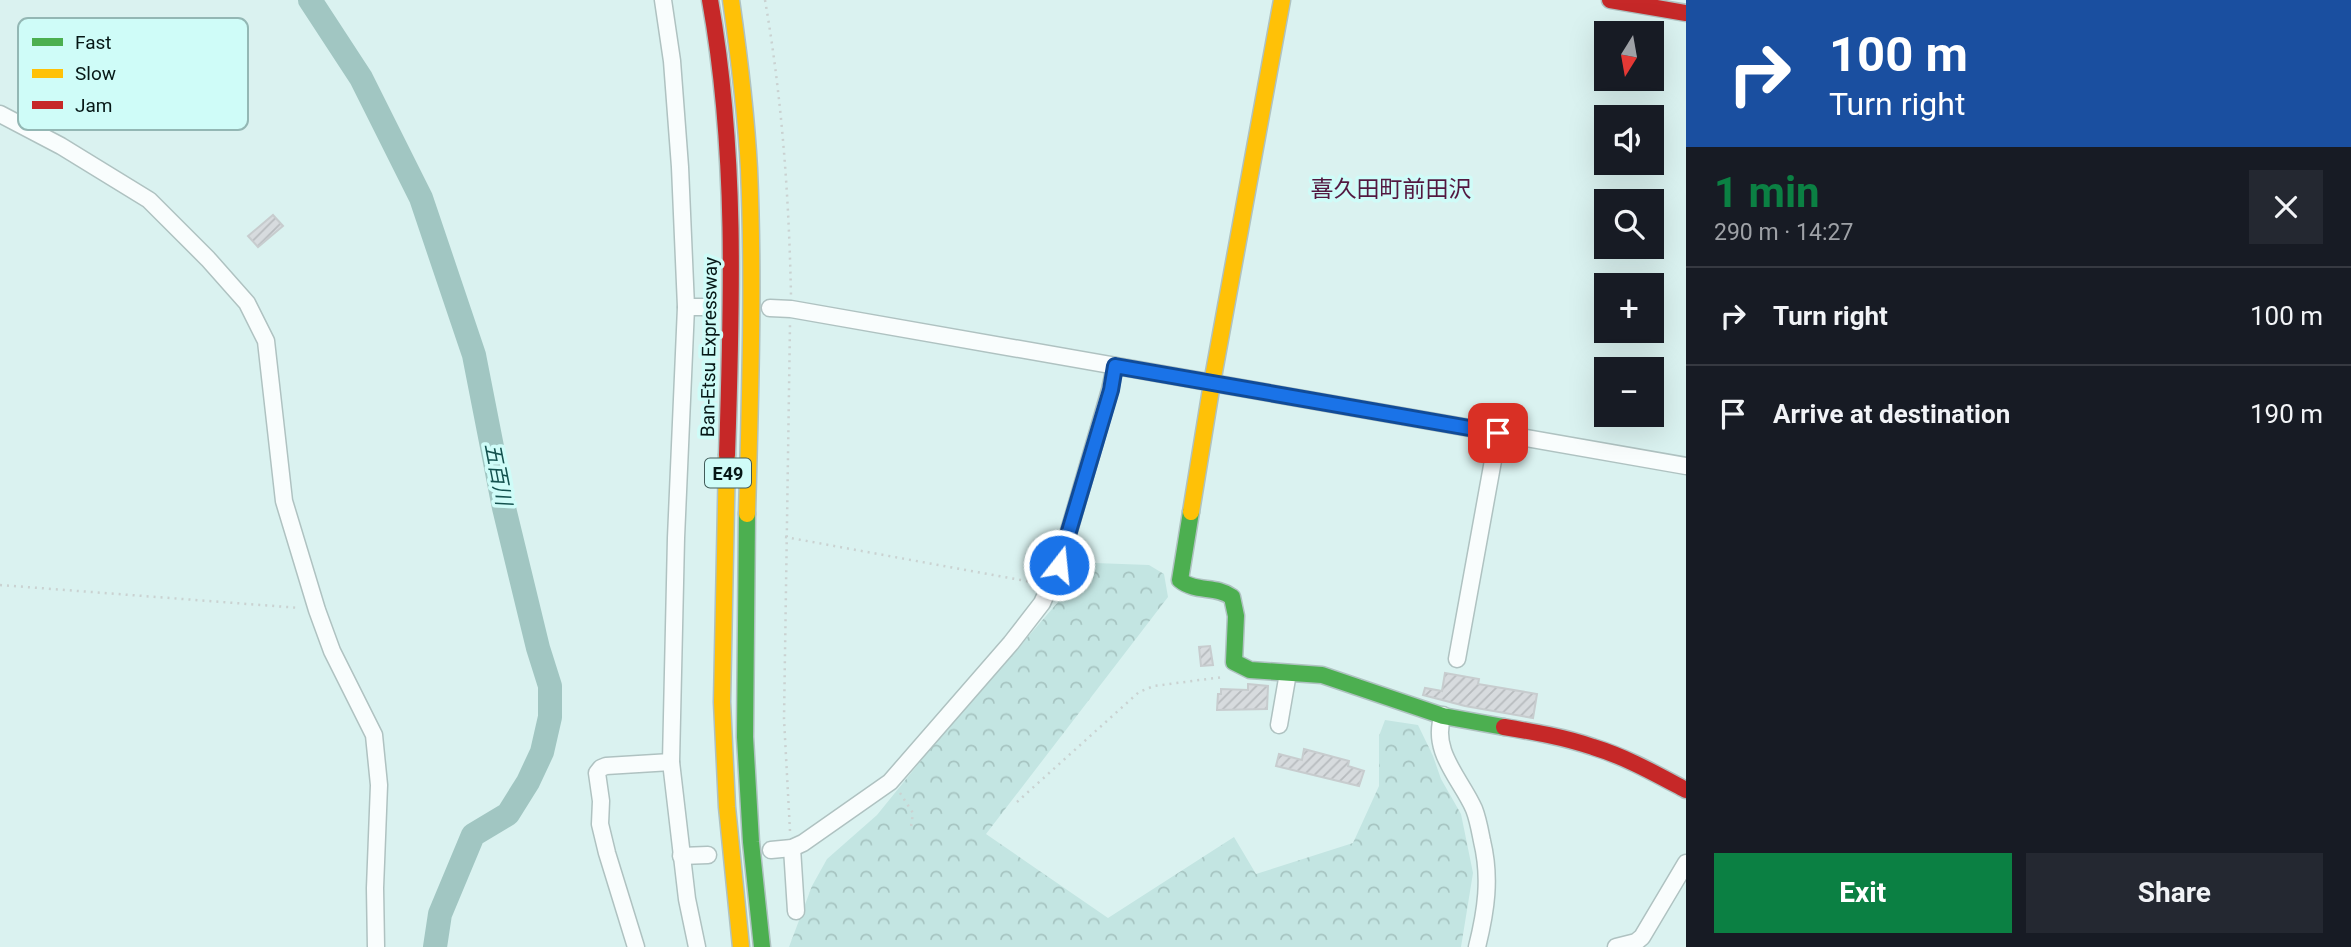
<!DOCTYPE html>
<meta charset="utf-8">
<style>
body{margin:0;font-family:Roboto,"Noto Sans JP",sans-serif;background:#242831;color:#f1f3f6;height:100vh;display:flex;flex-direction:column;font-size:26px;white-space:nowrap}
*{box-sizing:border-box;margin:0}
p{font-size:23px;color:#9ea1a6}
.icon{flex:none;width:38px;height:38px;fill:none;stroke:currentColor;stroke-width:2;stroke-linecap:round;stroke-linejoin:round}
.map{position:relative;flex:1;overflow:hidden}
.drawer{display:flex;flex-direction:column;background:#171b24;width:665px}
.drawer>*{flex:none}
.top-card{background:#1a4fa0;color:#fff;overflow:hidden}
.needle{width:46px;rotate:191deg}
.buttons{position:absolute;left:1594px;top:21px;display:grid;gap:14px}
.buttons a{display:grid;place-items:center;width:70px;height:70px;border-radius:0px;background:#171b24;box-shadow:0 7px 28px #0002;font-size:35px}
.pin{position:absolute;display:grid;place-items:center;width:60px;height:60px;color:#fff;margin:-30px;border-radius:14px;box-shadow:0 4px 10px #0006}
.me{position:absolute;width:77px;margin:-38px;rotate:16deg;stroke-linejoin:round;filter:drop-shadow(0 0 5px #0008)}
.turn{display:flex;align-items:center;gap:24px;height:147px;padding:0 28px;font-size:32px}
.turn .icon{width:91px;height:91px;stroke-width:2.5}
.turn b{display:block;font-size:49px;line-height:60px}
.round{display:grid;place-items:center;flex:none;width:74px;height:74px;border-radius:0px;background:#242831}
.headline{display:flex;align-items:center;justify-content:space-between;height:119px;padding:0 28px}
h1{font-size:42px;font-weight:700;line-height:52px;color:#0b8043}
.action{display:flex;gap:14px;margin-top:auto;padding:14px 28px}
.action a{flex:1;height:80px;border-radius:0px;background:#0b8043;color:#fff;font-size:28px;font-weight:700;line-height:80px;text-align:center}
.action a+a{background:#242831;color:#f1f3f6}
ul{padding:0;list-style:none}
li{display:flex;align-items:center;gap:21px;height:98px;padding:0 28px;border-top:2px solid #363941}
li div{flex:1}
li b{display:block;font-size:26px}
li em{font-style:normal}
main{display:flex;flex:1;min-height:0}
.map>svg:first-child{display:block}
.forest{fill:url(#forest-crowns)}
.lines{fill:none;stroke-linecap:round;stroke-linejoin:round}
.river{stroke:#a1c6c2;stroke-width:24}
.building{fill:url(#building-hatch);stroke:#c7ccce;stroke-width:2}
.street-casing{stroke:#afc2c1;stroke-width:19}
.fast-casing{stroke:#afc2c1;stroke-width:19}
.slow-casing{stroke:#afc2c1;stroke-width:19}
.jam-casing{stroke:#afc2c1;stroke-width:19}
.path{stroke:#cad2d1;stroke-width:2.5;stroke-dasharray:2 5;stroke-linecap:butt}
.street{stroke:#f9fdfd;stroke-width:16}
.fast{stroke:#4caf50;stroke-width:16}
.slow{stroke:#ffc107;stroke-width:16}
.jam{stroke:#c62828;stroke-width:16}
.route-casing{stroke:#114b97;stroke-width:18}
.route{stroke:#1a73e8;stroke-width:12}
.labels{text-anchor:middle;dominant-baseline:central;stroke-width:7;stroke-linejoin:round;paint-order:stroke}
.shield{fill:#cffcf8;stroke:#425c5a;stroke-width:2}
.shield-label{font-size:18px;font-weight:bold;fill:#061716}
.street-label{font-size:19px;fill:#061716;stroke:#cffcf8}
.water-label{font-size:21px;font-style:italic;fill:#13514e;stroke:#cffcf8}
.quarter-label{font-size:23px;fill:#531840;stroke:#cffcf8}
.key{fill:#cffcf8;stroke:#93b7b4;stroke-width:2}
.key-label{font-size:19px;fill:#061716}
</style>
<main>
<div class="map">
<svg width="1686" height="947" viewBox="0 0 1686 947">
<defs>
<pattern id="forest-crowns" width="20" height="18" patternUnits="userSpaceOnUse" patternTransform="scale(1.75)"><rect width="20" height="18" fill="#c3e5e2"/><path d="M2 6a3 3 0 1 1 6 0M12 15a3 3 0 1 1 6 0" fill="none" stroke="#a6c4c1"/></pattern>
<pattern id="building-hatch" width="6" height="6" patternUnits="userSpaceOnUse" patternTransform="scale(1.75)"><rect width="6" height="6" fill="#d7dbde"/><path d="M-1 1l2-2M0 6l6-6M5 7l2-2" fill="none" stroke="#b7bbbe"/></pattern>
</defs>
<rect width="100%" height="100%" fill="#daf2f0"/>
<path class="forest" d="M 1095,563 L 1149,565 L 1164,574 L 1168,597 L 986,834 L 1108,918 L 1234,837 L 1256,874 L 1353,843 L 1379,786 L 1379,736 L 1385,720 L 1418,725 L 1433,756 L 1441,779 L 1461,814 L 1473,873 L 1461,947 L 789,947 L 812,886 L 827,859 L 877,815 L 928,752 L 1059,601 L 1068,576 Z"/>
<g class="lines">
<path class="river" d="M 310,0 L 361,78 L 421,198 L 474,355 L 504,508 L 538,648 L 550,686 L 550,717 L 542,752 L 528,782 L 508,814 L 473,835 L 440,914 L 435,947"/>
</g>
<g class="building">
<path d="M 273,215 L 283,226 L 258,247 L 248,236 Z"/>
<path d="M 1210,646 L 1213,665 L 1201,666 L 1199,647 Z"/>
<path d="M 1445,673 L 1479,679 L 1478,684 L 1537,694 L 1533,718 L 1465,706 L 1423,695 L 1425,688 L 1442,691 Z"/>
<path d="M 1248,684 L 1268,686 L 1267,709 L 1217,710 L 1218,694 L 1221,694 L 1221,689 L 1248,690 Z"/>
<path d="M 1304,749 L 1349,761 L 1348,766 L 1364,771 L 1359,786 L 1276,766 L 1279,754 L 1302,760 Z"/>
</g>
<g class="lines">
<g class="street-casing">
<g id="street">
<path d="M 663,0 L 672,61 L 680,167 L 686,307 L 676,538 L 671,762 L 687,899 L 697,947"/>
<path d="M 0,114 L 61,146 L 149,200 L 208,259 L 247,303 L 266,341 L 284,501 L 317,610 L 332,651 L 374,735 L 379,785 L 375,888 L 376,947"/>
<path d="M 686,307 L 710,307"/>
<path d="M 770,308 L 791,309 L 1686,466"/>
<path d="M 1457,659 L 1498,433"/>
<path d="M 1443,715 C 1430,751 1461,779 1474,809 C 1478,819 1480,831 1482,841 C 1491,878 1486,911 1477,947"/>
<path d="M 1279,725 L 1288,673"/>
<path d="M 792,848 L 796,911"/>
<path d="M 771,850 L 792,848 L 803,843 L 890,782 L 1011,643 L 1042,603 L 1059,565 L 1110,390 L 1115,366"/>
<path d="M 681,856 L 708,855"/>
<path d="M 636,947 L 607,853 L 600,824 L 601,801 L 597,773 L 601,768 L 606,766 L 671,762"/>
<path d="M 1616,947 L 1636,942 L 1642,937 L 1686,863"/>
</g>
</g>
<g class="fast-casing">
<g id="fast">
<path d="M 1191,512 L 1180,580 C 1196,593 1216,585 1232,597 L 1236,616 L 1234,662 L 1250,670 L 1322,675 L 1443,716 L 1504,727"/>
<path d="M 747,514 L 745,737 L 751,842 L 762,947"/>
</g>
</g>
<g class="slow-casing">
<g id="slow">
<path d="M 731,0 C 739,56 746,112 749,169 C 754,284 750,399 747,514"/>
<path d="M 727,455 L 722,702 L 727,807 L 741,947"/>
<path d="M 1191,512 L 1212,383 L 1282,0"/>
</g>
</g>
<g class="jam-casing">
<g id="jam">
<path d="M 710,0 C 737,150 732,304 727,455"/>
<path d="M 1610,0 L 1686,13"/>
<path d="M 1504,727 C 1534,732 1564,737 1593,747 C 1626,757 1656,774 1686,790"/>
</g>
</g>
<g class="path">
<path d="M 765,0 C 782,98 789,197 791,296"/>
<path d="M 785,537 L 1037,583"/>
<path d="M 0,585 L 300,608"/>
<path d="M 900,793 L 913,813 L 911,827"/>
<path d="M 1017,802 L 1139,692 L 1154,686 L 1223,677"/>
<path d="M 790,831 L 784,719 L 790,324"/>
</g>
<use href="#street" class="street"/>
<use href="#fast" class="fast"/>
<use href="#slow" class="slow"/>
<use href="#jam" class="jam"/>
</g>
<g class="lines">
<g class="route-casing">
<path id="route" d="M 1059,565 L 1111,390 L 1115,366 L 1498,433"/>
</g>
<use href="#route" class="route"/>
</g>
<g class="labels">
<rect class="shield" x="705" y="458.5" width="46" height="29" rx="5"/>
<g class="shield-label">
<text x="728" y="473">E49</text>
</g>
<g class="street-label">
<text transform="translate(709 347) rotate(-89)">Ban-Etsu Expressway</text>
</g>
<g class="water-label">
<text transform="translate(498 474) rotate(79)">五百川</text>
</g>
<g class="quarter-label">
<text x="1391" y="189">喜久田町前田沢</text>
</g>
</g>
<rect x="18" y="18" width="230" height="112" rx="10" class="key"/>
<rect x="32" y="38" width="31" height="8" fill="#4caf50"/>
<rect x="32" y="69" width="31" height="9" fill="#ffc107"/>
<rect x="32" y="101" width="31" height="8" fill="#c62828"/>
<g class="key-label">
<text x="75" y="49">Fast</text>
<text x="75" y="80">Slow</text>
<text x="75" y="112">Jam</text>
</g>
</svg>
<div class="buttons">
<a><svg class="needle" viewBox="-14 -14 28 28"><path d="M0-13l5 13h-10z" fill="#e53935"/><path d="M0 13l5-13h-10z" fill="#9ea1a6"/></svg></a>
<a><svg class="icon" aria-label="sound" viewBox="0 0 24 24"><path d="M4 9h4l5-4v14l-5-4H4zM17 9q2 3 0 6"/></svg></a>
<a><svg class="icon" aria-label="search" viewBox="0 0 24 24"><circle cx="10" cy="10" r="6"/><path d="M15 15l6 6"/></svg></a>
<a>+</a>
<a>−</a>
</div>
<div class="pin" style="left:1498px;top:433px;background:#d93025"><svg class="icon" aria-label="arrive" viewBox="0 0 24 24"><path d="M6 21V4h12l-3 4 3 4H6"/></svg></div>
<svg class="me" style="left:1059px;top:565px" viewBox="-20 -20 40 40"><circle r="17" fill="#1a73e8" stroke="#fff" stroke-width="3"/><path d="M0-11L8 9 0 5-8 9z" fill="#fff"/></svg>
</div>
<section class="drawer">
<div class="top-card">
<div class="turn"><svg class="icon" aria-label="right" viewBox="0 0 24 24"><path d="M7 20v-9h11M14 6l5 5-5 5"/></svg><div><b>100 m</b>Turn right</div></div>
</div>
<div class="headline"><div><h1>1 min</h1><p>290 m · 14:27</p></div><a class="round"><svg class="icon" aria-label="close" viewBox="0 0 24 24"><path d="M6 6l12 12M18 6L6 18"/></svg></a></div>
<ul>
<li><svg class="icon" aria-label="right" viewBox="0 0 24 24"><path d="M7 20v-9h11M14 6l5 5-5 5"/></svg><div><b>Turn right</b></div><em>100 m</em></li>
<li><svg class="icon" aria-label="arrive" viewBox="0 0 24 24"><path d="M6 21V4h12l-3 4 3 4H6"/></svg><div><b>Arrive at destination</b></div><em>190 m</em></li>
</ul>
<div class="action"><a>Exit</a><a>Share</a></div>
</section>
</main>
